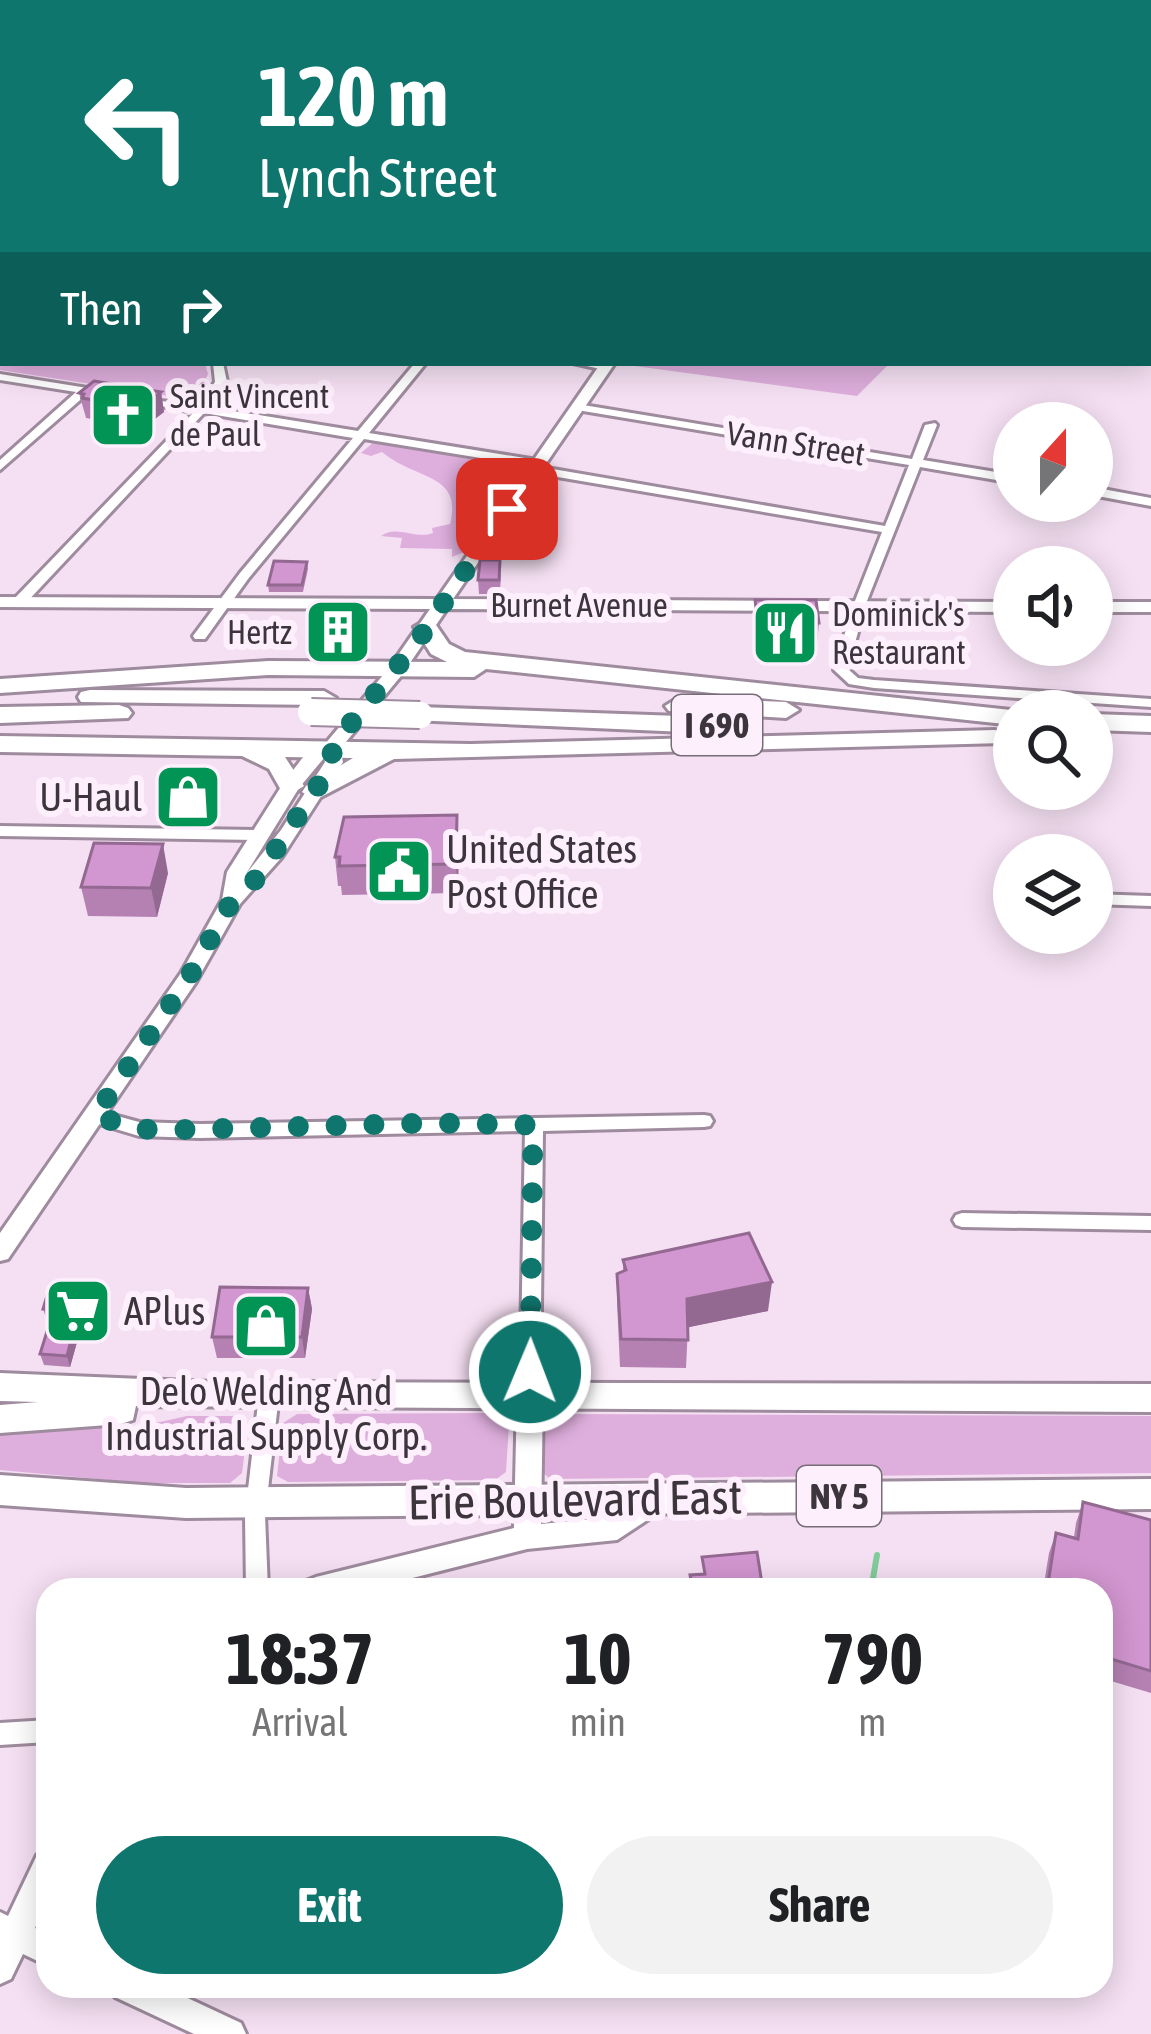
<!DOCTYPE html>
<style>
body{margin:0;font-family:"Asap Condensed",sans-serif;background:#f2f2f2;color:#202124;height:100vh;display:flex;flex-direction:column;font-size:45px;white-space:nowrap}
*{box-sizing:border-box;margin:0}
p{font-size:39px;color:#757577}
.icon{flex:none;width:66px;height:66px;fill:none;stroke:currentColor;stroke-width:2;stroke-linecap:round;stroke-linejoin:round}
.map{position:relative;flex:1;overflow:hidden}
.sheet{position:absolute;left:36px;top:1578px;width:1077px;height:420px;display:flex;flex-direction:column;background:#fff;border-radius:36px;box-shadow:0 6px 30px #0003}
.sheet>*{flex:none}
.hud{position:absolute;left:0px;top:0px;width:1152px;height:366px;box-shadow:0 6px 30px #0003;background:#0f766e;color:#fff;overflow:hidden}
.needle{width:78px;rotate:21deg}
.controls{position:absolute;left:993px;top:402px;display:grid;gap:24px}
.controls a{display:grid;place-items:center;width:120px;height:120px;border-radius:50%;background:#fff;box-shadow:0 6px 30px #0003;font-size:60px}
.pin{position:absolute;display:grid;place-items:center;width:102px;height:102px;color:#fff;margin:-51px;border-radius:24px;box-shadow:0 6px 18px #0006}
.me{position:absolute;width:132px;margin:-66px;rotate:1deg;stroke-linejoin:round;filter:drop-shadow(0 0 9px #0008)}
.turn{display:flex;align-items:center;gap:42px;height:252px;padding:0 60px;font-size:54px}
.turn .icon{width:156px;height:156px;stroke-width:2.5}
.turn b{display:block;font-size:84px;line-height:102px}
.then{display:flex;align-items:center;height:114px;padding:0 60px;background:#0003;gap:24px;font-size:45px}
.eta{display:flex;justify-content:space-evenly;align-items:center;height:204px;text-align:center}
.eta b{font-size:72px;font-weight:700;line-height:84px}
.action{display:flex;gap:24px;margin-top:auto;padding:24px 60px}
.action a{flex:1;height:138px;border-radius:72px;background:#0f766e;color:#fff;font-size:48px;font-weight:700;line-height:138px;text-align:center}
.action a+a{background:#f2f2f2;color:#202124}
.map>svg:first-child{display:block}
.green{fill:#deaedc}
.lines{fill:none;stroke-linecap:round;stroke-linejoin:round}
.stream{stroke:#80cd9b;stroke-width:6}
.minor-casing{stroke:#9e8b9d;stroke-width:6}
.tertiary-casing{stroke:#9e8b9d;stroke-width:6}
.primary-casing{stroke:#9e8b9d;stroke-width:6}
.motorway-casing{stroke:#9e8b9d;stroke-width:6}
.minor{fill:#fff;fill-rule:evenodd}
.tertiary{fill:#fff;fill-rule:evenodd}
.primary{fill:#fff;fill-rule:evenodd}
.motorway{fill:#fff;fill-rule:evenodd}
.motorway-bridge-casing{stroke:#9e8b9d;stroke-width:30;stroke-linecap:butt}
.motorway-bridge{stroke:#fff;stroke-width:26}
.wall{fill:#b581b3}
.shaded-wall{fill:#936992}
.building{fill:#d296d0;stroke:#936992;stroke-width:3}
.route{stroke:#0f766e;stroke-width:21;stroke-dasharray:0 37.8}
.labels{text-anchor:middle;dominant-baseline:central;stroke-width:12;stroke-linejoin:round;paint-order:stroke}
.far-poi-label{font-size:33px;fill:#3c353c;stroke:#fdf0fc;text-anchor:start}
.far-street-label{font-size:33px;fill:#3c353c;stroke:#fdf0fc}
.shield{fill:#fdf0fc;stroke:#766d76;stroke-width:3}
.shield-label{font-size:36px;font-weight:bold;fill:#3c353c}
.poi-label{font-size:39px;fill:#3c353c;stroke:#fdf0fc;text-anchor:start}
.near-street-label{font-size:48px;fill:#3c353c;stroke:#fdf0fc}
</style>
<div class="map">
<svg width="1151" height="2034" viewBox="0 0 1151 2034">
<rect width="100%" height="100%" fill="#f5e0f3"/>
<g class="green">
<path d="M 0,180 L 3,363 L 205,363 L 208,374 L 202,387 L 169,396 L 0,370 Z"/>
<path d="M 890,363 L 857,396 L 620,364 L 621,363 Z"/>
<path d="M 375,441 L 484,462 L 486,471 L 502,481 L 502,495 L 475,523 L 477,536 L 469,550 L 452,557 L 452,549 L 400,548 L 402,538 L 381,536 C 396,524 416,540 433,533 L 432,528 L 450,524 C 463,473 417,481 382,452 L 371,456 L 361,453 Z"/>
<path d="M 490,1413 L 509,1424 L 506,1472 L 495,1480 L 288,1482 L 277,1476 L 283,1423 L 297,1414 Z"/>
<path d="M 550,1414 L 1151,1416 L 1151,1473 L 550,1479 L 541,1471 L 542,1419 Z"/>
<path d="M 187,1416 L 235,1416 L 248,1426 L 242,1473 L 230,1483 L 142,1483 L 0,1470 L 0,1426 L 133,1428 Z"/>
</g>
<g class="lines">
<path class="stream" d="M 871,1590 L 877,1555"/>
<g class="minor-casing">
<g id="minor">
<path d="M 349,0 L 357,0 L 358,3 L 350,3 Z"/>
<path d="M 566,0 L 574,0 L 576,3 L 568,3 Z"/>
<path d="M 865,0 L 876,3 L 848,1 L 849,0 Z"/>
<path d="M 1081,0 L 1089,0 L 1088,3 L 1080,3 Z"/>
<rect x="1149" y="29" width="2" height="4"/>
<rect x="1149" y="64" width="2" height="4"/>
<path d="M 3,80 L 3,86 L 0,87 L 0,81 Z"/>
<rect x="1149" y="100" width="2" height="6"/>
<rect x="1149" y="141" width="2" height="6"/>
<path d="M 1151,197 L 1151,209 L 1149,210 L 1149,198 Z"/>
<rect x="1149" y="316" width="2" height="7"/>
<path d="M 213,363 L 223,363 L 227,382 L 208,407 L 358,431 L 415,363 L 426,363 L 369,433 L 537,460 L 543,464 L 541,467 L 885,526 L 909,465 L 577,410 L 571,407 L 577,404 L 912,459 L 925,425 L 935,423 L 937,425 L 923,460 L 1014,475 L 1014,483 L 920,467 L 865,606 L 848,669 L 858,678 L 874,680 L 1151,699 L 1151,707 L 874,688 L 849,684 L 834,670 L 853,606 L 882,532 L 534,473 L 528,469 L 530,466 L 364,439 L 248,579 L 205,639 L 195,639 L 193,636 L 240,573 L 353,438 L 204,413 L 24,605 L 14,605 L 14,599 L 194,412 L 139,402 L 139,398 L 198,406 L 215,382 Z"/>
<path d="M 573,363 L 600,363 L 610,367 L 605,370 Z"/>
<path d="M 0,374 L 100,390 L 106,393 L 100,396 L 87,394 L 0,470 L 0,460 L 76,392 L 0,380 Z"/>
<path d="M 1092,487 L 1151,498 L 1151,506 L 1092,495 Z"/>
<path d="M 0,826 L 260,830 L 267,835 L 260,840 L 0,836 Z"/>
<path d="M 1092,894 L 1151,896 L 1151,906 L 1092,904 Z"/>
<path d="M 95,1110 L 139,1122 L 200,1124 L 704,1115 L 710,1116 L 713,1121 L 710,1126 L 704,1127 L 543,1131 L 540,1394 L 537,1400 L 530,1402 L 523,1400 L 520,1394 L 525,1131 L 200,1138 L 139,1136 L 89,1121 L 86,1116 L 89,1111 Z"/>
<path d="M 962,1213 L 1151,1216 L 1151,1230 L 962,1227 L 956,1225 L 953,1220 L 956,1215 Z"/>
<path d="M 269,1387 L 276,1389 L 279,1395 L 265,1515 L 268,1590 L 246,1590 L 245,1515 L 259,1395 L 262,1389 Z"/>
<path d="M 48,1720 L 48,1742 L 0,1745 L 0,1723 Z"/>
</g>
</g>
<g class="tertiary-casing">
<g id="tertiary">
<path d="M 847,0 L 857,0 L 845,3 Z"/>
<path d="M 601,363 L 615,363 L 453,599 L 1014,602 L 1014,612 L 447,609 L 401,676 L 340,749 L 343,762 L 282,857 L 240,904 L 196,982 L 8,1259 L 0,1261 L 0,1233 L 181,973 L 222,900 L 227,872 L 284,782 L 307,752 L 325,744 L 389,668 L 430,609 L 0,607 L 0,597 L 437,599 ZM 324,758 L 325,762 L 281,830 L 246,874 L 299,788 Z"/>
<rect x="1092" y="602" width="59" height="10"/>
<path d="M 530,1383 L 539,1386 L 543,1394 L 541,1524 L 612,1517 L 658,1487 L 667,1491 L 671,1499 L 667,1507 L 617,1540 L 527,1549 L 365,1590 L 302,1590 L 306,1581 L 316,1577 L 514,1528 L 517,1394 L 521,1386 Z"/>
<path d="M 48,1851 L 48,1900 L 35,1928 L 48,1934 L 48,1966 L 23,1954 L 11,1979 L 0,1984 L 0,1912 L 8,1916 L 37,1855 Z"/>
<path d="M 110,1986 L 162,1986 L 241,2023 L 246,2034 L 194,2034 L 115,1997 Z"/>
</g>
</g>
<g class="primary-casing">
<g id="primary">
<path d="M 3,5 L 3,13 L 0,14 L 0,6 Z"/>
<path d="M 0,1373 L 213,1382 L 1151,1384 L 1151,1412 L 136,1406 L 133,1420 L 121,1424 L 0,1433 L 0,1405 L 38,1402 L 0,1401 Z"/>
<path d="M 0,1475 L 186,1488 L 1151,1479 L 1151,1509 L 186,1518 L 0,1505 Z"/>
</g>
</g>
<g class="motorway-casing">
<g id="motorway">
<path d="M 426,620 L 434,622 L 449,644 L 465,652 L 1020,711 L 1014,711 L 1014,725 L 486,669 L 474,677 L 268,675 L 0,693 L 0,679 L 268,661 L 447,662 L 431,654 L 414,627 Z"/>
<path d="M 90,690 L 324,691 L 336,698 L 324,705 L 81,702 L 78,697 L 81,692 Z"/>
<path d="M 678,698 L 786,702 L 799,710 L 786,718 L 669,711 L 665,706 Z"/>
<path d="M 119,705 L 128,708 L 132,713 L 128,718 L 0,723 L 0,707 Z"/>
<path d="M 420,707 L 708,717 L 721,725 L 708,733 L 411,720 L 407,715 L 411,710 Z"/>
<path d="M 1092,714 L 1151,716 L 1151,732 L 1092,730 Z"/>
<path d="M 995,730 L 1004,733 L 1008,738 L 1004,743 L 394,759 L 315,800 L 302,792 L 306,786 L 353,758 L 285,757 L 304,786 L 291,794 L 282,792 L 269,769 L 242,756 L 0,752 L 0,736 L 471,744 Z"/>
</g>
</g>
<use href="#minor" class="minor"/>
<use href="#tertiary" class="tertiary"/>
<use href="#primary" class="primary"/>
<use href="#motorway" class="motorway"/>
<g class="motorway-bridge-casing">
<path id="motorway-bridge" d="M 311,712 L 420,715"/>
</g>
<use href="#motorway-bridge" class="motorway-bridge"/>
</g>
<g class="wall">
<path d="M 161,392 L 164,412 L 143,428 L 86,418 L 79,393 Z"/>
<path d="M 307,562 L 308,569 L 303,592 L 269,592 L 268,585 Z"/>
<path d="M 501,574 L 500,594 L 479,594 L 478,580 Z"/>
<path d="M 755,600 L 819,623 L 817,644 L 756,644 L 754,621 Z"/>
<path d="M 208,773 L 211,788 L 206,806 L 166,806 L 163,791 Z"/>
<path d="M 457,815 L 458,893 L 342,895 L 341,886 L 338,886 L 335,857 Z"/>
<path d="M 168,873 L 157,917 L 88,916 L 81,887 Z"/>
<path d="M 623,1260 L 768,1311 L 688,1327 L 686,1368 L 620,1367 L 617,1302 L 617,1274 L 623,1271 Z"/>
<path d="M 308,1288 L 312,1309 L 305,1358 L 217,1358 L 212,1337 Z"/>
<path d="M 105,1291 L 108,1302 L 103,1322 L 83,1321 L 70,1367 L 44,1365 L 40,1354 L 50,1320 L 47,1320 L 43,1309 Z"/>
<path d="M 1083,1502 L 1151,1520 L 1151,1693 L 1101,1678 L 1101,1590 L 1043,1590 L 1049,1553 L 1056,1533 L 1074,1537 L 1076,1523 Z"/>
</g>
<g class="shaded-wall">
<path d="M 161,392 L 164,412 L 143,428 L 140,408 Z"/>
<path d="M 208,773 L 211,788 L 206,806 L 204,792 Z"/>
<path d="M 457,815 L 459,844 L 458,893 L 456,864 Z"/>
<path d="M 163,844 L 168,873 L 157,917 L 151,888 Z"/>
<path d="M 772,1282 L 768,1311 L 685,1328 L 687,1299 Z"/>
<path d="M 308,1288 L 312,1309 L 305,1358 L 302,1337 Z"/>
<path d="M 105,1291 L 108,1302 L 103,1322 L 100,1311 Z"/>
<path d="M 79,1310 L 83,1321 L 70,1367 L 67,1356 Z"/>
</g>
<g class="building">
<path d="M 94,381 L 161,392 L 140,408 L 82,398 L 84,394 L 79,393 Z"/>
<path d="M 480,560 L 500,560 L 499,580 L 478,580 Z"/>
<path d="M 274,561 L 307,562 L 302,585 L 268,585 Z"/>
<path d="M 755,600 L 816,600 L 819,623 L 758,623 Z"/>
<path d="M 167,773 L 208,773 L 204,792 L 163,791 Z"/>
<path d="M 457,815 L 456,864 L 339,866 L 340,857 L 335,857 L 344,817 Z"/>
<path d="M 94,843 L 163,844 L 151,888 L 81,887 Z"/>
<path d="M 749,1233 L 772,1282 L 687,1299 L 688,1340 L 621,1339 L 617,1274 L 626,1270 L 623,1260 Z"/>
<path d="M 220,1287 L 308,1288 L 302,1337 L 212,1337 Z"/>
<path d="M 49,1289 L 105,1291 L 100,1311 L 79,1310 L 67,1356 L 40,1354 L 54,1309 L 43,1309 Z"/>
<path d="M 1083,1502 L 1151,1520 L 1151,1671 L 1101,1656 L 1101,1590 L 1047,1590 L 1056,1533 L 1078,1539 Z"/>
<path d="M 757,1552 L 763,1590 L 693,1590 L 690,1575 L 705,1574 L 702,1557 Z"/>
</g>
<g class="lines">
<path class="route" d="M 507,509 L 417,642 L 331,748 L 334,762 L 257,878 L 232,901 L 189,977 L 95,1116 L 139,1129 L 170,1130 L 435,1123 L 533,1125 L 530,1372"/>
</g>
<defs>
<g id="church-square" transform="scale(3.45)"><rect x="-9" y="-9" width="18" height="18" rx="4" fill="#029454" stroke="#fdf0fc"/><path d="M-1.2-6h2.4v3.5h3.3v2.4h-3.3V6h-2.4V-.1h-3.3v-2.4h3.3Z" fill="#fff"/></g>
<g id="building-square" transform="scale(3.45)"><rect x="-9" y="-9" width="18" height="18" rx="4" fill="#029454" stroke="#fdf0fc"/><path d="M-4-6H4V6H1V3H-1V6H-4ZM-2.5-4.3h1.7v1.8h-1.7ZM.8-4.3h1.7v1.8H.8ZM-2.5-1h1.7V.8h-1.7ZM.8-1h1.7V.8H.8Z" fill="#fff"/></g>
<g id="restaurant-square" transform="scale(3.45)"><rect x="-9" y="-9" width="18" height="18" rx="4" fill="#029454" stroke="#fdf0fc"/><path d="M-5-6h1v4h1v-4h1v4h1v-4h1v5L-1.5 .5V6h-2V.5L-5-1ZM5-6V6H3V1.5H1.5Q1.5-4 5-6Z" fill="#fff"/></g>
<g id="shop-square" transform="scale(3.45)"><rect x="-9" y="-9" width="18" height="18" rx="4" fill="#029454" stroke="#fdf0fc"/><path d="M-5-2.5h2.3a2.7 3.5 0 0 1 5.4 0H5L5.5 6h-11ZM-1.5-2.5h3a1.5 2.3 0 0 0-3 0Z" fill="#fff"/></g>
<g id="civic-square" transform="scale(3.45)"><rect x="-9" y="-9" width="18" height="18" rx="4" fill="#029454" stroke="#fdf0fc"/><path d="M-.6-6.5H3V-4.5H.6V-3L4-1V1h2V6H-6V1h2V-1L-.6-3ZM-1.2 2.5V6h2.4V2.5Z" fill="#fff"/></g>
<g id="supermarket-square" transform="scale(3.45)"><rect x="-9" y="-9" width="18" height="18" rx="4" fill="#029454" stroke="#fdf0fc"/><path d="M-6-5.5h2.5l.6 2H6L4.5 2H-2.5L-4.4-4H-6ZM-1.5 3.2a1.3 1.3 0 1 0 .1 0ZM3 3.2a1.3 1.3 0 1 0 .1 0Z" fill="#fff"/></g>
</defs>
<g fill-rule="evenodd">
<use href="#church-square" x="123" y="415"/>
<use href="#building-square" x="338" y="632"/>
<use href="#restaurant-square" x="785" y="633"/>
<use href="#shop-square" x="188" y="797"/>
<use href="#civic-square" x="399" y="871"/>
<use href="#supermarket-square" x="78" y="1311"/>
<use href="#shop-square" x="266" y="1326"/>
</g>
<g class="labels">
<g class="far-poi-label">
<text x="170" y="396">Saint Vincent<tspan x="170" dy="38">de Paul</tspan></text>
<text x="832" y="614">Dominick's<tspan x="832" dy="38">Restaurant</tspan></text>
<text x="292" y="632" text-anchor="end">Hertz</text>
</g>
<g class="far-street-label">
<text transform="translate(796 443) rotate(9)">Vann Street</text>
<text x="579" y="605">Burnet Avenue</text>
</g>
<g class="shield">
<rect x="672" y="695" width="90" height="60" rx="9"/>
<rect x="797" y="1466" width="84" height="60" rx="9"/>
</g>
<g class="shield-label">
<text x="717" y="725">I 690</text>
<text x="839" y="1496">NY 5</text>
</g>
<g class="poi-label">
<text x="142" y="797" text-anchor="end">U-Haul</text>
<text x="446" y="849">United States<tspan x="446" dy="45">Post Office</tspan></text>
<text x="124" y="1311">APlus</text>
<text x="266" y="1391" text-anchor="middle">Delo Welding And<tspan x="266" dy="45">Industrial Supply Corp.</tspan></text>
</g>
<g class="near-street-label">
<text transform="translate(575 1499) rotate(-1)">Erie Boulevard East</text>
</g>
</g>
</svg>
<div class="controls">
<a><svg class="needle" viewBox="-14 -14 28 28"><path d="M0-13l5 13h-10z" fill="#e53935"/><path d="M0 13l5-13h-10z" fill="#757577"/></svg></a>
<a><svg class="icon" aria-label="sound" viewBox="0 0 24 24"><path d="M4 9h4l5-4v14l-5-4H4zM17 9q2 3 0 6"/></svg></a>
<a><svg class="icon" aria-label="search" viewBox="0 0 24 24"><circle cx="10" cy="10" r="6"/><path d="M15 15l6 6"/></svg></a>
<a><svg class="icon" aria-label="layers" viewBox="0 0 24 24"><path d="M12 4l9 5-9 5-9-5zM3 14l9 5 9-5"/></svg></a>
</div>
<div class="pin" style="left:507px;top:509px;background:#d93025"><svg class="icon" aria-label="arrive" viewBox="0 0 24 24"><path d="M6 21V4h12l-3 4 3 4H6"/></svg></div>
<svg class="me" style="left:530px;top:1372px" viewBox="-20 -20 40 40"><circle r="17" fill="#0f766e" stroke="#fff" stroke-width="3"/><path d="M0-11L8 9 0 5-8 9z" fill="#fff"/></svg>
<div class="hud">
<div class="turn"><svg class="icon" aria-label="left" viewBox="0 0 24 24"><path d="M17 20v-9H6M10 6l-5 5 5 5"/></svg><div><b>120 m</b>Lynch Street</div></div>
<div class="then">Then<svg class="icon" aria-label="right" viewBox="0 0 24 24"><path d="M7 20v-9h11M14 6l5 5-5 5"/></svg></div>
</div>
<section class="sheet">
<div class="eta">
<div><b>18:37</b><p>Arrival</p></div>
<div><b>10</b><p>min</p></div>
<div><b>790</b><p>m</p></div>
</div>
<div class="action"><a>Exit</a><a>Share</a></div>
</section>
</div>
